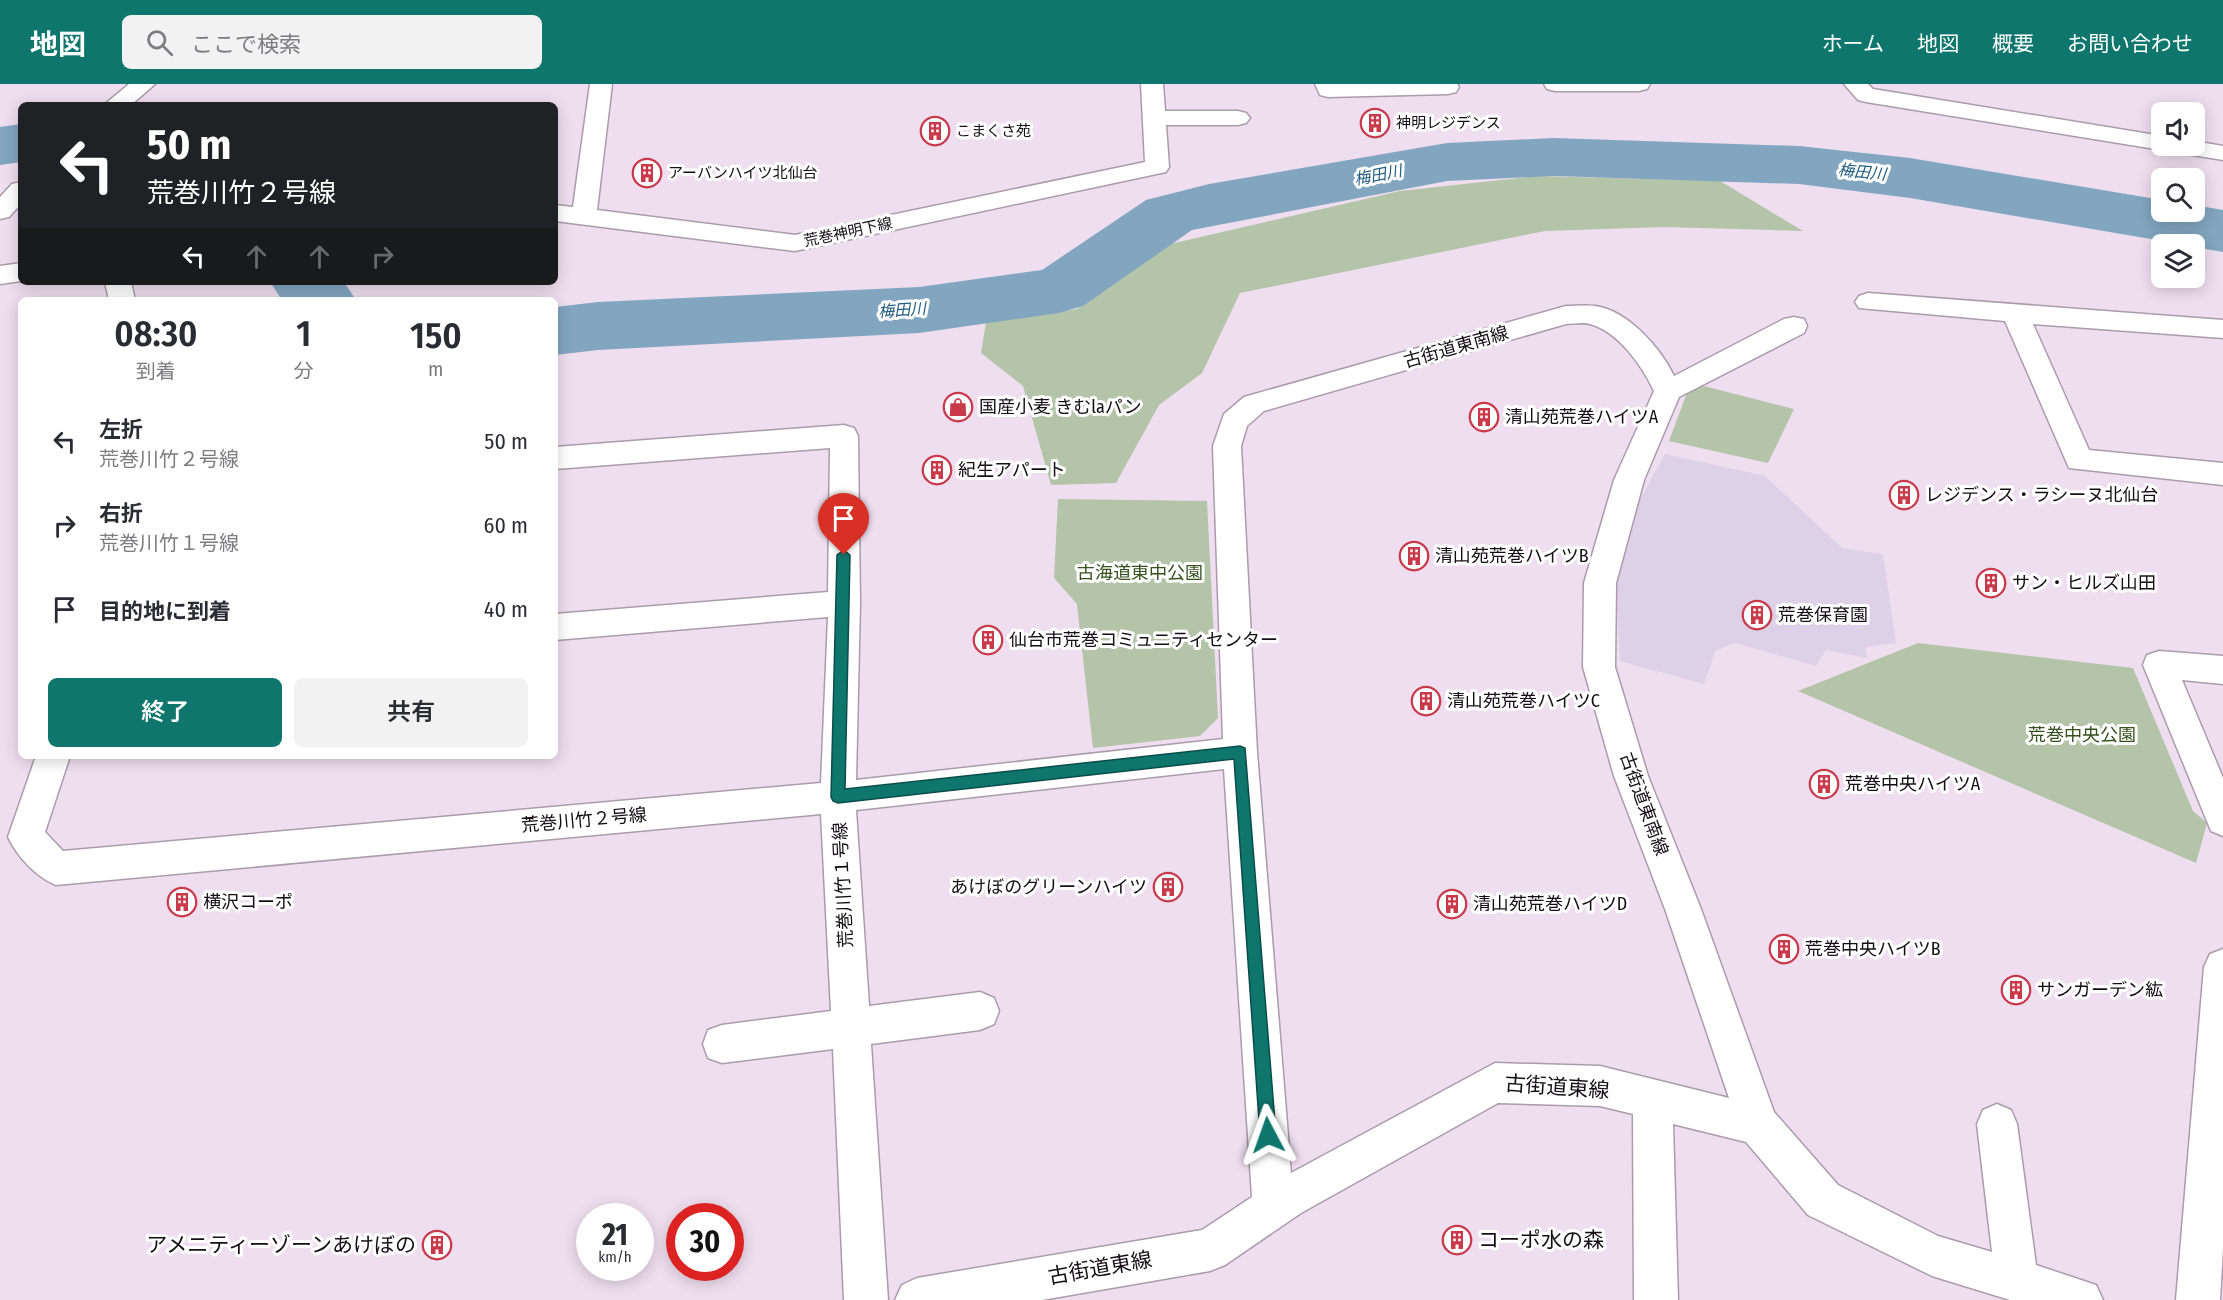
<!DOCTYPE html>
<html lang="ja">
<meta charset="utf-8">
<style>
body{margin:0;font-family:"Fira Sans Condensed","Noto Sans JP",sans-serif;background:#f2f2f3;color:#2b2b33;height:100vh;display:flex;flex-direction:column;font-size:22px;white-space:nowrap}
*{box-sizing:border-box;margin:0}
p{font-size:20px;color:#7c7c81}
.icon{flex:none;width:33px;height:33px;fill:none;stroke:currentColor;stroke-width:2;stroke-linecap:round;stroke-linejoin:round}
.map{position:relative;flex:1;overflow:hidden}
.panel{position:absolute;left:18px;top:213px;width:540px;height:462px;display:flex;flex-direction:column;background:#fff;border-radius:9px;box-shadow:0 3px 15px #0003}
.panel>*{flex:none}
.guide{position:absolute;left:18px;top:18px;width:540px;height:183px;border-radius:9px;box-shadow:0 3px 15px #0003;background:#202124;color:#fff;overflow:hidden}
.tools{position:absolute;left:2151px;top:18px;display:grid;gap:12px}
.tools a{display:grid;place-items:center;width:54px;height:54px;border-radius:9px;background:#fff;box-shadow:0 3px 15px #0003;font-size:30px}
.speed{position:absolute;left:576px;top:1119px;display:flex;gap:12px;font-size:30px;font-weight:700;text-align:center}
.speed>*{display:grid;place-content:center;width:78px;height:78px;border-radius:50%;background:#fff;box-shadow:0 3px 15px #0003;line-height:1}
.speed small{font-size:15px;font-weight:400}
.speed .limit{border:9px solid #d22;background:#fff;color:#111}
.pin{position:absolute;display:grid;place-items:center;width:51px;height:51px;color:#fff;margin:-62px -26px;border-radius:50% 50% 50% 0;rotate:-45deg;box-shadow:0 0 6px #0007}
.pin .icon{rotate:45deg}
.me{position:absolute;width:66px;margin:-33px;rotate:356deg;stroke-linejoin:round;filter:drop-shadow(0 0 4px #0008)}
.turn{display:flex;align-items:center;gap:21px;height:126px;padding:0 30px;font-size:27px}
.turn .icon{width:78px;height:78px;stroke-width:2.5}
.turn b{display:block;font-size:42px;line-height:51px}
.lanes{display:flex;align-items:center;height:57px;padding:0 30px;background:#0003;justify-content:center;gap:30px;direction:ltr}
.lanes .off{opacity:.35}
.eta{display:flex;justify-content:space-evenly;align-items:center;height:102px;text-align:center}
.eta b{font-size:36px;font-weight:600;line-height:42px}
.button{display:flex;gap:12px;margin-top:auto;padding:12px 30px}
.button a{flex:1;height:69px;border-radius:9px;background:#0f766e;color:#fff;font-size:24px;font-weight:600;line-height:69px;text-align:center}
.button a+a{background:#f2f2f3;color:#2b2b33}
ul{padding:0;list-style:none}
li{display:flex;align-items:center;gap:18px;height:84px;padding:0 30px}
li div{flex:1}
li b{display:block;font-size:22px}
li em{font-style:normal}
header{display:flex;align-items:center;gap:36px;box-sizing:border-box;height:84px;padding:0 30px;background:#0f766e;color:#fff}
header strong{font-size:28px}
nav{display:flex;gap:33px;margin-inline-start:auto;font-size:21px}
.search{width:420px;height:54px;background:#f2f2f3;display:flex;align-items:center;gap:15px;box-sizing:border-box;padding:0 21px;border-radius:9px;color:#7c7c81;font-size:22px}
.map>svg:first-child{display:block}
.education{fill:#dcd1e6}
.green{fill:#b3c4a8}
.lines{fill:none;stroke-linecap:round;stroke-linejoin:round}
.river{fill:#82a6c0;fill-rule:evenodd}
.minor-casing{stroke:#ab9bab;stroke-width:3}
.minor{fill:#fff;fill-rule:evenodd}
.route{fill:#0f766e;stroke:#0a4d48;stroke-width:1.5}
.labels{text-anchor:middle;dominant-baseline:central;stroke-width:6;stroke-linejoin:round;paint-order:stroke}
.far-poi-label{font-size:15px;fill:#140e14;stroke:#fff;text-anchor:start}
.far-street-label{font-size:15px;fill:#140e14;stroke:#fff}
.far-water-label{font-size:16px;font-style:italic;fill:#225d81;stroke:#fff}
.street-label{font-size:18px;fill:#140e14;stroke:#fff}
.poi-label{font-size:18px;fill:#140e14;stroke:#fff;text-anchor:start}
.park-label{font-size:18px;fill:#35511e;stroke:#fff}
.near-street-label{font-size:21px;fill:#140e14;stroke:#fff}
.near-poi-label{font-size:21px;fill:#140e14;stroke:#fff;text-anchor:start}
</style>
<header>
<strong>地図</strong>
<div class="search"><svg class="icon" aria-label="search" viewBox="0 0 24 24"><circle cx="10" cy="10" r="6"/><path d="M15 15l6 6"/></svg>ここで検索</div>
<nav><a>ホーム</a><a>地図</a><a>概要</a><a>お問い合わせ</a></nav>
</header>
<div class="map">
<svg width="2223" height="1216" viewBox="0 0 2223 1216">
<rect width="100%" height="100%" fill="#efdeef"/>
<path class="education" d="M 1665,370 L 1765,392 L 1842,464 L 1883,470 L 1896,559 L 1866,563 L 1867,574 L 1826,566 L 1816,582 L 1735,559 L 1715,567 L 1704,600 L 1620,577 L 1615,489 L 1633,428 Z"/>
<g class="green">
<path d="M 1537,92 L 1720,97 L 1803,147 L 1664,143 L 1545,147 L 1240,209 L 1202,289 L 1159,321 L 1116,399 L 1051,401 L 1023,302 L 981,269 L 986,238 L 1077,225 L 1166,161 L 1400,107 Z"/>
<path d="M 1704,302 L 1794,325 L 1768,379 L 1669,357 L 1688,306 Z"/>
<path d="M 1058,415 L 1207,417 L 1218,634 L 1200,652 L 1093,664 L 1077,520 L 1054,494 Z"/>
<path d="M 1918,559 L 2133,584 L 2193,727 L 2207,739 L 2196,779 L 1798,607 Z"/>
</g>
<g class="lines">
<g class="river">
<path d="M 21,40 L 21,78 L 0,81 L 0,43 Z"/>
<path d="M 1554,54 L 1799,62 L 1910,74 L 2162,116 L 2162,128 L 2194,128 L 2194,121 L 2223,126 L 2223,168 L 2194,163 L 2194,160 L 2180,160 L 1910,114 L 1799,100 L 1554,92 L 1447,97 L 1192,146 L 1083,222 L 1059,229 L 919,249 L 598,266 L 555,271 L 555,223 L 598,218 L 919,203 L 1042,186 L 1146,116 L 1209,100 L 1447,59 Z"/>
<path d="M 270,198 L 344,198 L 356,216 L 282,216 Z"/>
</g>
<g class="minor-casing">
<g id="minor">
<path d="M 129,0 L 155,0 L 131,21 L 104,21 Z"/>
<path d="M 590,0 L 612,0 L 597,126 L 795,151 L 1145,78 L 1141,0 L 1163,0 L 1165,27 L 1238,27 L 1246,29 L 1250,34 L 1246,39 L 1238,41 L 1166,41 L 1169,83 L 1166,88 L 795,167 L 555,137 L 555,121 L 573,123 Z"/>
<path d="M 1315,0 L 1457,0 L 1459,3 L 1456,8 L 1448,10 L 1328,13 L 1320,11 Z"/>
<path d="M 1544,0 L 1650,0 L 1647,5 L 1639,7 L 1555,7 L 1547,5 Z"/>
<path d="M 1844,0 L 1868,0 L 1873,5 L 2162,52 L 2162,62 L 2194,62 L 2194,57 L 2223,62 L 2223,76 L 1866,18 L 1858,16 Z"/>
<path d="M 21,98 L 21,120 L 9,133 L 0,135 L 0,113 L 12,100 Z"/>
<path d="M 21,179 L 21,197 L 0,200 L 0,182 Z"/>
<path d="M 105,198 L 131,198 L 135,216 L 109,216 Z"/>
<path d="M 1868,209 L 2223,236 L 2223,254 L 2033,240 L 2089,366 L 2223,379 L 2223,401 L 2069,384 L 2005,237 L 1859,224 L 1855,218 L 1859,212 Z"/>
<path d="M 1566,222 C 1575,222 1585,221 1595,222 C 1627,226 1661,264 1674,292 L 1784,235 L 1794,233 L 1804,235 L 1807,242 L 1804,249 L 1679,313 L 1644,396 L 1616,499 L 1615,583 L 1648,692 L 1701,825 L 1774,1028 L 1838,1101 L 1938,1152 L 1992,1168 L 1977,1040 L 1983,1026 L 1997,1020 L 2011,1026 L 2017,1040 L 2036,1181 L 2096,1201 L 2103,1216 L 2010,1216 L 1932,1192 L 1808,1131 L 1746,1058 L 1673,1040 L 1678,1216 L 1634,1216 L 1633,1030 L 1600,1022 L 1498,1019 L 1301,1129 L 1225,1181 L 1210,1187 L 1042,1216 L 895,1216 L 902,1201 L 917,1194 L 1202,1146 L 1252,1113 L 1224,685 L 856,726 L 869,922 L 980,908 L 994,914 L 999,927 L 994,940 L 980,946 L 871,960 L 888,1216 L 844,1216 L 833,965 L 722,979 L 708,974 L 703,960 L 708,946 L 722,941 L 831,927 L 821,730 L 56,801 C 36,793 17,772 8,753 L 36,672 L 70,672 L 45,748 L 63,767 L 821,699 L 828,533 L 555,556 L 555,530 L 828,508 L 830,364 L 555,385 L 555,363 L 844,341 L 854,344 L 858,352 L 860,519 L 856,696 L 1223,655 L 1213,362 L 1224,330 L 1244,313 ZM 1566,240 C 1573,240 1583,238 1590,240 C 1619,248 1642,282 1654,307 L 1614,396 L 1584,499 L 1583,583 L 1614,692 L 1665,825 L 1729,1014 L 1600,982 L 1495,979 L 1291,1089 L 1257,668 L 1241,362 L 1247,342 L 1264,327 Z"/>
<path d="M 2159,567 L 2223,572 L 2223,600 L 2182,596 L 2223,694 L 2223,752 L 2211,747 L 2143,581 L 2147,571 Z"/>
<path d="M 2223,865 L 2223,1164 L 2220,1216 L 2176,1216 L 2204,883 L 2210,870 Z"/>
</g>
</g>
<use href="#minor" class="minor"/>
</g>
<path class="route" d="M 844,466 L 850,471 L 845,705 L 1240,662 L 1245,664 L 1276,1051 L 1274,1057 L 1268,1059 L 1262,1057 L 1260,1051 L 1234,675 L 838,719 L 833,717 L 831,713 L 837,471 Z"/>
<defs>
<g id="building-ring" transform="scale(1.5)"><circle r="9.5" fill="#fff" stroke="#c9394a" stroke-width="1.5"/><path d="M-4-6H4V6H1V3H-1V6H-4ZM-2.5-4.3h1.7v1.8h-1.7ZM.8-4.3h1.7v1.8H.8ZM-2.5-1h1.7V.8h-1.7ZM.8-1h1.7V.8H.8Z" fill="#c9394a"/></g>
<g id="shop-ring" transform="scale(1.5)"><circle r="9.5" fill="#fff" stroke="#c9394a" stroke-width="1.5"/><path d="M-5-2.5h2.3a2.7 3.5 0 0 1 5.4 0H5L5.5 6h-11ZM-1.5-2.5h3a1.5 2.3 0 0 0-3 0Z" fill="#c9394a"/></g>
</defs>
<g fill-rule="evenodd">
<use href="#building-ring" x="1375" y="39"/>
<use href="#building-ring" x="935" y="47"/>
<use href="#building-ring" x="647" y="89"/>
<use href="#shop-ring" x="958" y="323"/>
<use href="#building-ring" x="1484" y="333"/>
<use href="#building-ring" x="937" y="386"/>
<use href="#building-ring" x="1904" y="411"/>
<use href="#building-ring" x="1414" y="472"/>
<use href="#building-ring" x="1991" y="499"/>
<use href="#building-ring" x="1757" y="531"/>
<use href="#building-ring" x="988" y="556"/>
<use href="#building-ring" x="1426" y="617"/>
<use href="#building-ring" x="1824" y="700"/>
<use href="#building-ring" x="1168" y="803"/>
<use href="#building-ring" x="182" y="818"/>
<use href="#building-ring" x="1452" y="820"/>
<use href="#building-ring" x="1784" y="865"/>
<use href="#building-ring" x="2016" y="906"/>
<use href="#building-ring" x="1457" y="1156"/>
<use href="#building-ring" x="437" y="1161"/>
</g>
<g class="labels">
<g class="far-poi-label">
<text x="1396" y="39">神明レジデンス</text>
<text x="956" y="47">こまくさ苑</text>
<text x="668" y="89">アーバンハイツ北仙台</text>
</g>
<g class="far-street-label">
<text transform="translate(848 148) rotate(-12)">荒巻神明下線</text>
</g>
<g class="far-water-label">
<text transform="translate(1862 88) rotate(6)">梅田川</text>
<text transform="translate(1378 91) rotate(-11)">梅田川</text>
<text transform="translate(902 226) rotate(-4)">梅田川</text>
</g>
<g class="street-label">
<text transform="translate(1456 263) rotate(-16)">古街道東南線</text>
<text transform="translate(1644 720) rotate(70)">古街道東南線</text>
<text transform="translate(584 736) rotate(-5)">荒巻川竹２号線</text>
<text transform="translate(843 801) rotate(-93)">荒巻川竹１号線</text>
</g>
<g class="poi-label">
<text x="979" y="323">国産小麦 きむlaパン</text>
<text x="1505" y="333">清山苑荒巻ハイツA</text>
<text x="958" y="386">紀生アパート</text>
<text x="1925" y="411">レジデンス・ラシーヌ北仙台</text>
<text x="1435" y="472">清山苑荒巻ハイツB</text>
<text x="2012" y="499">サン・ヒルズ山田</text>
<text x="1778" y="531">荒巻保育園</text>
<text x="1009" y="556">仙台市荒巻コミュニティセンター</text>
<text x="1447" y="617">清山苑荒巻ハイツC</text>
<text x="1845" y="700">荒巻中央ハイツA</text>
<text x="1147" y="803" text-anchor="end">あけぼのグリーンハイツ</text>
<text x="203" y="818">横沢コーポ</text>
<text x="1473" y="820">清山苑荒巻ハイツD</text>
<text x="1805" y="865">荒巻中央ハイツB</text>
<text x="2037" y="906">サンガーデン紘</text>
</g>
<g class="park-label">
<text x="1140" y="489">古海道東中公園</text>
<text x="2082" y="651">荒巻中央公園</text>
</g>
<g class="near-street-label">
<text transform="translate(1557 1003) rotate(4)">古街道東線</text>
<text transform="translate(1100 1184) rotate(-10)">古街道東線</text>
</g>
<g class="near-poi-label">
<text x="1478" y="1156">コーポ水の森</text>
<text x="416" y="1161" text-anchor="end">アメニティーゾーンあけぼの</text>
</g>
</g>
</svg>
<div class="tools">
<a><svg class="icon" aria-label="sound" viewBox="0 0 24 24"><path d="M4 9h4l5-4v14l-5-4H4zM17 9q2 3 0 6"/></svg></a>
<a><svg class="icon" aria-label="search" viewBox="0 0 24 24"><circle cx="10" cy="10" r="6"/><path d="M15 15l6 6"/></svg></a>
<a><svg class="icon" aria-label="layers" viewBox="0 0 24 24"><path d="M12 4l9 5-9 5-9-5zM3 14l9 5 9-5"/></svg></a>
</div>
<div class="speed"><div>21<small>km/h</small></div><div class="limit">30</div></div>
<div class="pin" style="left:844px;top:471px;background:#d93025"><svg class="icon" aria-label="arrive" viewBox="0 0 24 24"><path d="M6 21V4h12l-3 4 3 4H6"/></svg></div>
<svg class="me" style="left:1268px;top:1051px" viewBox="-20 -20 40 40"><path d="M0-17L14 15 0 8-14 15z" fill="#0f766e" stroke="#fff" stroke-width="4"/></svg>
<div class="guide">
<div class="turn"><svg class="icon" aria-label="left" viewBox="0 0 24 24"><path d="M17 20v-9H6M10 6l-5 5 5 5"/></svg><div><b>50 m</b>荒巻川竹２号線</div></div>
<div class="lanes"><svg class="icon" aria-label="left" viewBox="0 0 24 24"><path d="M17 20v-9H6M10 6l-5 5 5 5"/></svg><svg class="icon off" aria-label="ahead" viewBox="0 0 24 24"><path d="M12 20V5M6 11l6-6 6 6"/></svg><svg class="icon off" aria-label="ahead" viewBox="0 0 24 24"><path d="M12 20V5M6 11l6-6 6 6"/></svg><svg class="icon off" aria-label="right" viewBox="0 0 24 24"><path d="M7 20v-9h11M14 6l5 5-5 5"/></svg></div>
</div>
<section class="panel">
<div class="eta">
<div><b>08:30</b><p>到着</p></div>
<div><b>1</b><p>分</p></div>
<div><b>150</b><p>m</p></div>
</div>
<ul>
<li><svg class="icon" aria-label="left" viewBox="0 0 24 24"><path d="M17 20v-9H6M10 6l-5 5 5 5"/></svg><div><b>左折</b><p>荒巻川竹２号線</p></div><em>50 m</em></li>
<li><svg class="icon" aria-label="right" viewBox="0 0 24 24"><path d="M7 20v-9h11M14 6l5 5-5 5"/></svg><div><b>右折</b><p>荒巻川竹１号線</p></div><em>60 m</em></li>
<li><svg class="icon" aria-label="arrive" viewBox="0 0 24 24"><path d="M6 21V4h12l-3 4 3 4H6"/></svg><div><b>目的地に到着</b></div><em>40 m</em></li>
</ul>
<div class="button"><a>終了</a><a>共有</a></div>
</section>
</div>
